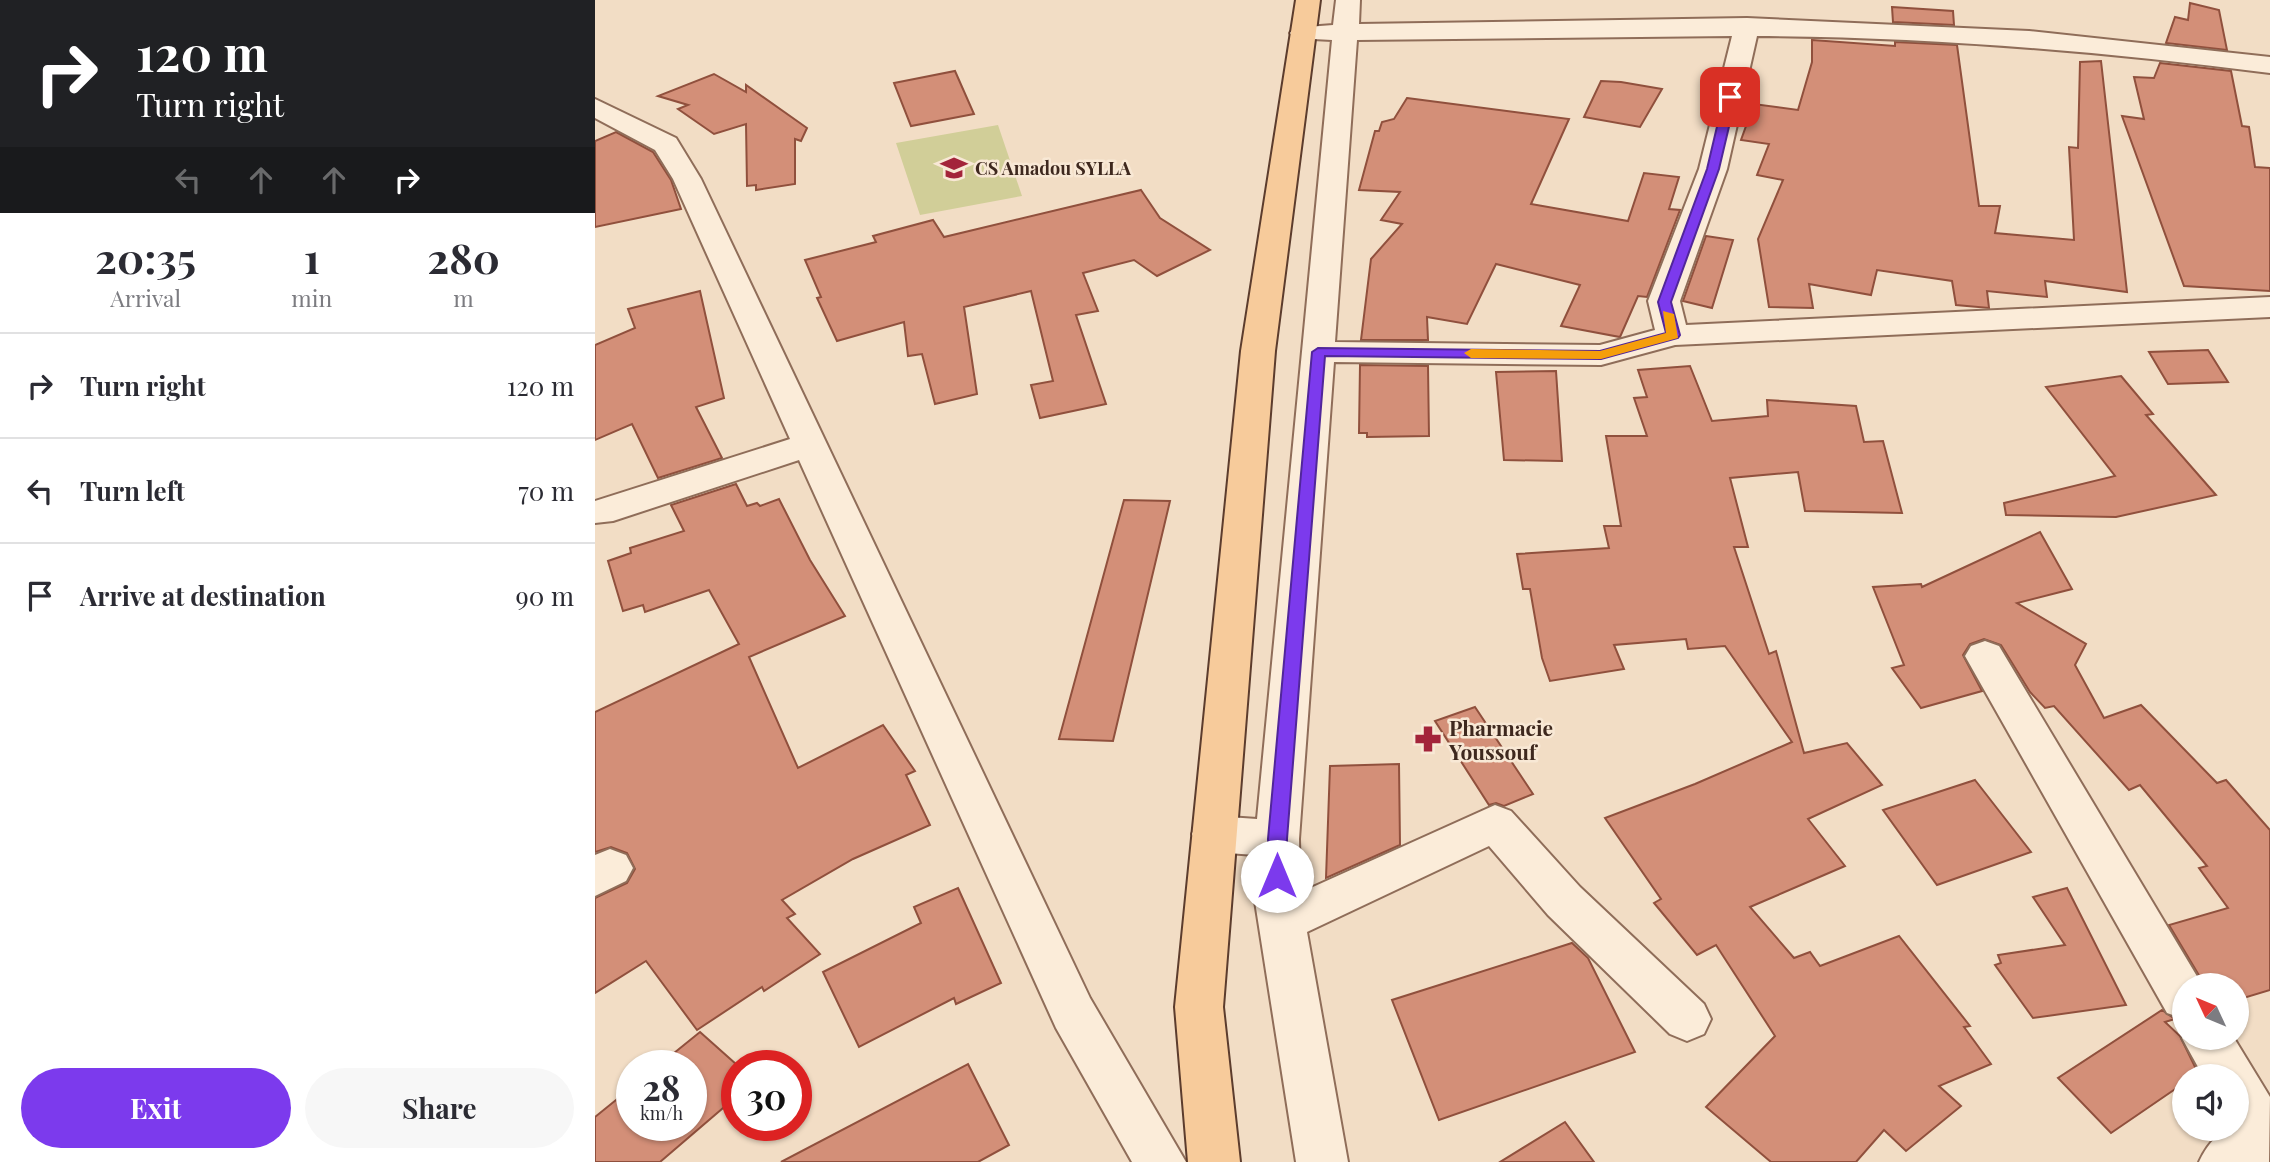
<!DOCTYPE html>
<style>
body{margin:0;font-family:"Playfair Display",serif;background:#f7f7f7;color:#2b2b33;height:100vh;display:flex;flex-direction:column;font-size:26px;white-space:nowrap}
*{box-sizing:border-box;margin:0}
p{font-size:23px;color:#7c7c81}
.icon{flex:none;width:38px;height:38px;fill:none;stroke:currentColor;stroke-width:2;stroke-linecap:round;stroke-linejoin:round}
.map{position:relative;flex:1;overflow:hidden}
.details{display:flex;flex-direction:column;background:#fff;width:595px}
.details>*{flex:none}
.hud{background:#202124;color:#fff;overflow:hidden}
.needle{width:46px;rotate:314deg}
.buttons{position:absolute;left:1577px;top:973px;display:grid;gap:14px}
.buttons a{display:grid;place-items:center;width:77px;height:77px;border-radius:50%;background:#fff;box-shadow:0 2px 5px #0004;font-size:35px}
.speed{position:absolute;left:21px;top:1050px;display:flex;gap:14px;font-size:35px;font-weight:700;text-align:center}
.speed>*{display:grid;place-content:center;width:91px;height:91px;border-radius:50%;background:#fff;box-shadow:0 2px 5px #0004;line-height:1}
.speed small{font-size:18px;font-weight:400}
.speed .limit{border:10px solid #d22;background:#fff;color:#111}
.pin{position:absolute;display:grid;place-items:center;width:60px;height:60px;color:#fff;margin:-30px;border-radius:14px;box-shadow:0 4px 10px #0006}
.me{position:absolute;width:77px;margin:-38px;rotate:0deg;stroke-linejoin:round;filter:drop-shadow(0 0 5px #0008)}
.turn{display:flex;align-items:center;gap:24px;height:147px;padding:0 21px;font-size:32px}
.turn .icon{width:91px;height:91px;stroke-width:2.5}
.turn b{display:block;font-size:49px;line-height:60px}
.lanes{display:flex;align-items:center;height:66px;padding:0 21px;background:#0003;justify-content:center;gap:35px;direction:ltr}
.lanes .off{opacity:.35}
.eta{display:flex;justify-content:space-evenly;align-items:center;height:119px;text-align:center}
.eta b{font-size:42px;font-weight:700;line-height:49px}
.action{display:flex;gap:14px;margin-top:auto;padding:14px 21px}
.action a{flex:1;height:80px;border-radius:42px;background:#7c3aed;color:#fff;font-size:28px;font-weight:700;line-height:80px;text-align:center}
.action a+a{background:#f7f7f7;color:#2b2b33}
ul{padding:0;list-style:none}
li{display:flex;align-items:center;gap:21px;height:105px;padding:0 21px;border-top:2px solid #e1e1e2}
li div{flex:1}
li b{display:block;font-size:26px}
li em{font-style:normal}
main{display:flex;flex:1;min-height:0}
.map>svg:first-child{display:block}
.green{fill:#d1ce98}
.building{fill:#d38f78;stroke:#90503d;stroke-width:2}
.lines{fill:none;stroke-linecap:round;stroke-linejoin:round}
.minor-casing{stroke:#8f6d59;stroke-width:4}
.major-casing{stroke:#5c3c2d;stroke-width:4}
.minor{fill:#fbecd9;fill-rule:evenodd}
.major{fill:#f7cb9b;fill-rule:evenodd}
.route{fill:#7c3aed;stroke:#51269a;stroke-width:2}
.slow{fill:#f59e0b}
.labels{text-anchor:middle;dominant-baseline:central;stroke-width:5;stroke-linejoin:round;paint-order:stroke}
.far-poi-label{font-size:18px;font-weight:bold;fill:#3e281e;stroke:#f8e8d5;text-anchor:start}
.poi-label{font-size:21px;font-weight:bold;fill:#3e281e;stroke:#f8e8d5;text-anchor:start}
</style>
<main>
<section class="details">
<div class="hud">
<div class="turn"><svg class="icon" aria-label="right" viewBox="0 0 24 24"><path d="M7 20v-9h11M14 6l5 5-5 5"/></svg><div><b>120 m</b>Turn right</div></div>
<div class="lanes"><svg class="icon off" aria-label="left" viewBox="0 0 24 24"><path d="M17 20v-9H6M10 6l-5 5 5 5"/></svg><svg class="icon off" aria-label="ahead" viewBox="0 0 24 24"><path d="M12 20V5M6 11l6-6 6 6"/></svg><svg class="icon off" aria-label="ahead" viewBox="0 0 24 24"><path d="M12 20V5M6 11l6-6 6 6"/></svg><svg class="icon" aria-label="right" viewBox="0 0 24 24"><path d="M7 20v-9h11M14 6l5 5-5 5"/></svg></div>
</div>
<div class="eta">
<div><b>20:35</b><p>Arrival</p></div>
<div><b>1</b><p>min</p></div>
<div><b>280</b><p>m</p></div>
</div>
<ul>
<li><svg class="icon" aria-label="right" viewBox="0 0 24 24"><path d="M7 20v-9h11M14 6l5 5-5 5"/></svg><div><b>Turn right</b></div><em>120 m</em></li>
<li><svg class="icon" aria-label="left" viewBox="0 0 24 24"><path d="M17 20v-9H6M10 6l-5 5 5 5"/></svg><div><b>Turn left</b></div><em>70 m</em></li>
<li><svg class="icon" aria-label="arrive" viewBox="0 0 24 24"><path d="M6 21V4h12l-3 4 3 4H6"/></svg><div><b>Arrive at destination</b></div><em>90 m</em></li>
</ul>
<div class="action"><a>Exit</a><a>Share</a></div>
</section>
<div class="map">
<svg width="1675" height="1162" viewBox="0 0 1675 1162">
<rect width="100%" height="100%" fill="#f2ddc5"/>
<path class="green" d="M 403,125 L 427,196 L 325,215 L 301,143 Z"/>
<g class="building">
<path d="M 1595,3 L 1624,10 L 1632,50 L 1571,43 L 1580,17 L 1593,20 Z"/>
<path d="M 1297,7 L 1358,11 L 1359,25 L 1298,22 Z"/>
<path d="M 1217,40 L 1300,46 L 1300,42 L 1362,45 L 1384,206 L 1405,206 L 1400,233 L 1479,240 L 1474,147 L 1483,148 L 1485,62 L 1506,61 L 1532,292 L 1450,281 L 1452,297 L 1392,291 L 1394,308 L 1361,305 L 1357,281 L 1282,270 L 1276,295 L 1214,284 L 1218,308 L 1174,307 L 1163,239 L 1188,180 L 1162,175 L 1174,144 L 1146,140 L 1159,104 L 1203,110 L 1217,62 Z"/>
<path d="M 1565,63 L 1636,71 L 1647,126 L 1654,127 L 1660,167 L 1675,168 L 1675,291 L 1589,286 L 1527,116 L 1549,119 L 1539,77 L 1559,78 Z"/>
<path d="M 360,71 L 379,114 L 316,126 L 299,83 Z"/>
<path d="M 119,74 L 151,92 L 151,85 L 212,128 L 206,141 L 200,139 L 200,184 L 161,190 L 161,185 L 152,186 L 151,124 L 119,134 L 83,109 L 93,105 L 63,96 Z"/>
<path d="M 1006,81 L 1026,82 L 1067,89 L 1045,127 L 989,117 Z"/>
<path d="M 812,98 L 974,119 L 936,204 L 1033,221 L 1049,173 L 1084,177 L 1074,209 L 1085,210 L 1052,297 L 1043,296 L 1025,337 L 966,326 L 985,285 L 901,264 L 872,324 L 832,317 L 833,340 L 766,340 L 776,259 L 807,224 L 786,220 L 805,192 L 764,190 L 780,131 L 784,131 L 787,122 L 799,119 Z"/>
<path d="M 21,132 L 58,152 L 76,180 L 86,209 L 0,227 L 0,141 Z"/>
<path d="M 546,190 L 565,218 L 615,250 L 562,276 L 539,260 L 488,273 L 503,311 L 481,315 L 511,404 L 445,418 L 436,385 L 458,381 L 436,291 L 369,307 L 382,394 L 340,404 L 327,354 L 313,356 L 309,322 L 242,341 L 222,298 L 226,297 L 210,260 L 281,242 L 278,236 L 338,220 L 349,237 Z"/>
<path d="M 1111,236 L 1138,240 L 1117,308 L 1088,301 Z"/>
<path d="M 105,291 L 129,398 L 101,407 L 127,458 L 63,478 L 37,424 L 0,440 L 0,345 L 40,328 L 33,309 Z"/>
<path d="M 1613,350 L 1633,382 L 1573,384 L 1554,352 Z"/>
<path d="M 765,365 L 833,366 L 834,436 L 772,437 L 772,433 L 764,433 Z"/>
<path d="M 1095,366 L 1117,421 L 1173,416 L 1172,400 L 1261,406 L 1269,442 L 1288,441 L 1307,513 L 1210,511 L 1203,472 L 1135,478 L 1153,547 L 1139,547 L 1174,654 L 1181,651 L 1209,753 L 1252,743 L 1287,785 L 1213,819 L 1250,866 L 1155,907 L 1199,958 L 1215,952 L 1225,966 L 1304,936 L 1375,1026 L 1369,1027 L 1396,1064 L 1344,1086 L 1366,1106 L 1311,1151 L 1289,1130 L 1261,1162 L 1176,1162 L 1111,1107 L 1180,1036 L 1121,945 L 1102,955 L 1059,903 L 1066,899 L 1010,818 L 1100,784 L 1197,742 L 1130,646 L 1093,649 L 1091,639 L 1019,645 L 1029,669 L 955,681 L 947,658 L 935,589 L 928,589 L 922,554 L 1014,548 L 1009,526 L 1026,526 L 1011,436 L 1052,436 L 1039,398 L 1052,397 L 1043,370 Z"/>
<path d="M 961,371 L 967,461 L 909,460 L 901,372 Z"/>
<path d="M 1526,376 L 1558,414 L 1551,415 L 1621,495 L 1521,517 L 1411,515 L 1409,503 L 1520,476 L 1451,387 Z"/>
<path d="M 141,484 L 152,506 L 162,503 L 165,506 L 184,499 L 215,560 L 250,616 L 154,657 L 203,768 L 288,725 L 320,771 L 311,775 L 335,825 L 258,859 L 187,900 L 200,914 L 192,918 L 225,954 L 169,991 L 167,987 L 102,1030 L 51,961 L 0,993 L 0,898 L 32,883 L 40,869 L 32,853 L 16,847 L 0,852 L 0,712 L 144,644 L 114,590 L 50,612 L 48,605 L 28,611 L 13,561 L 36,553 L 35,548 L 89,531 L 76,505 Z"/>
<path d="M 529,500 L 575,501 L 518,741 L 464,739 Z"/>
<path d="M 1445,532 L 1477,589 L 1422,603 L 1491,644 L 1480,665 L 1509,718 L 1546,705 L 1622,783 L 1631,780 L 1675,830 L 1675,990 L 1642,1000 L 1642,985 L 1607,985 L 1608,982 L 1574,925 L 1633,908 L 1604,868 L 1612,866 L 1545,785 L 1534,790 L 1459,706 L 1450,708 L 1435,692 L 1406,645 L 1389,639 L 1375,644 L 1368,655 L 1387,691 L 1326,708 L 1297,668 L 1309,665 L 1278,587 L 1326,584 L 1327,587 Z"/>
<path d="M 880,707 L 938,794 L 909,806 L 901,803 L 894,805 L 840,721 Z"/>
<path d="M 804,764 L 805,845 L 731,878 L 735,766 Z"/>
<path d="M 1380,780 L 1436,852 L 1342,885 L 1288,810 Z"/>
<path d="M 363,888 L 406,983 L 361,1004 L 359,998 L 264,1047 L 228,972 L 326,923 L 319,907 Z"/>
<path d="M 1472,888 L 1531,1005 L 1438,1018 L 1400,965 L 1406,963 L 1403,955 L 1470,945 L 1438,897 Z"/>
<path d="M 977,943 L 993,958 L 1040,1052 L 844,1120 L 797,1000 Z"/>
<path d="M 1567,1010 L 1580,1019 L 1570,1022 L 1585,1036 L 1603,1073 L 1589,1076 L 1589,1083 L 1516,1133 L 1463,1078 Z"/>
<path d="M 105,1032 L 142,1065 L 142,1096 L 65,1162 L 0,1162 L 0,1117 L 37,1087 L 37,1125 L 96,1125 L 96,1066 L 63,1066 Z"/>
<path d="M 373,1064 L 414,1145 L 383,1162 L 186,1162 Z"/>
<path d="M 970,1122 L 999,1162 L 905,1162 Z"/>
</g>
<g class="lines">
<g class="minor-casing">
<g id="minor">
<path d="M 741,0 L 765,0 L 764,24 L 1152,18 L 1434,31 L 1675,57 L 1675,73 C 1505,51 1334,37 1162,36 L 1132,169 L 1085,301 L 1091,325 L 1675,297 L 1675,317 L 1080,345 L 1006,365 L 739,362 L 704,839 L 705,887 L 709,891 L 900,805 L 916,811 L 985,887 L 1109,1004 L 1116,1019 L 1109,1034 L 1092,1041 L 1075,1034 L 953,915 L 894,846 L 712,932 L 753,1162 L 701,1162 L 659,895 L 660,855 L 619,852 L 603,847 L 597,834 L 603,821 L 619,816 L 662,819 L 737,40 L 699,38 L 695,33 L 699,28 L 738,25 ZM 1137,36 L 1104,169 L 1053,301 L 1060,330 L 1005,345 L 740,342 L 762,40 Z"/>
<path d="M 0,99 L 81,138 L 106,179 L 495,998 L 591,1162 L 537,1162 L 461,1028 L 204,460 L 18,521 L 0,523 L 0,501 L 195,439 L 78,179 L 60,150 L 0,118 Z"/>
<path d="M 1390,641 L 1404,646 L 1606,983 L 1589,985 L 1589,1019 L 1572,1013 L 1370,656 L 1376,646 Z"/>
<path d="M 15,849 L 31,855 L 38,868 L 31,881 L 0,896 L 0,855 Z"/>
<path d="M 1589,1034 L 1589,1038 L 1639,1038 L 1675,1097 L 1674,1162 L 1604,1162 C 1611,1147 1623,1129 1642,1129 L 1642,1076 L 1608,1076 L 1587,1038 Z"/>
</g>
</g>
<g class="major-casing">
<path id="major" d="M 701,0 L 725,0 L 680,351 L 628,1007 L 645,1162 L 593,1162 L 580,1007 L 646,351 Z"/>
</g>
<use href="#minor" class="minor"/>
<use href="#major" class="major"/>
</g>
<path class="route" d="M 1135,94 L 1141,97 L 1124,169 L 1076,302 L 1085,335 L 1083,338 L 1006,359 L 730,356 L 692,839 L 692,876 L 689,882 L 675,882 L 673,839 L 717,352 L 723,348 L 1005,351 L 1071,333 L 1063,302 L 1112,169 L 1129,97 Z"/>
<path class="slow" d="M 1068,311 L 1079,314 L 1083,338 L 1006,359 L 876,358 L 869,353 L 876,349 L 1005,351 L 1071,333 Z"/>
<defs>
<g id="school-bare" transform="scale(2.1)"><path d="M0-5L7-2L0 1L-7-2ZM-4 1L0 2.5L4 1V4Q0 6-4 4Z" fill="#a3243a" stroke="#f8e8d5" stroke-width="2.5" paint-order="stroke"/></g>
<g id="pharmacy-bare" transform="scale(2.1)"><path d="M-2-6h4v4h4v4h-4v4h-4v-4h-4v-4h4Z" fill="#a3243a" stroke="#f8e8d5" stroke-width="2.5" paint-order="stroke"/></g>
</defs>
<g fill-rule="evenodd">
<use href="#school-bare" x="359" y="168"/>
<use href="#pharmacy-bare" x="833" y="739"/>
</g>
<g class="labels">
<g class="far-poi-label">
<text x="380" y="168">CS Amadou SYLLA</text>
</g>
<g class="poi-label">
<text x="854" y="727">Pharmacie<tspan x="854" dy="24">Youssouf</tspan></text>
</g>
</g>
</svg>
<div class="buttons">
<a><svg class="needle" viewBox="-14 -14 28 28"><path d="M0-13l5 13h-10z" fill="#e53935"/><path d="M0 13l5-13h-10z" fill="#7c7c81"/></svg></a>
<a><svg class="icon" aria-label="sound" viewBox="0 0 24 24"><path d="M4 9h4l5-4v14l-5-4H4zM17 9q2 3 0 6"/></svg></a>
</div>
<div class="speed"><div>28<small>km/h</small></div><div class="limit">30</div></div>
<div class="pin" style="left:1135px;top:97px;background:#d93025"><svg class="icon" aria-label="arrive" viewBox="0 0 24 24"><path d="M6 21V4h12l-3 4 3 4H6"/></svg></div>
<svg class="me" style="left:682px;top:876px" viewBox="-20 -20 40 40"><circle r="19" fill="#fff"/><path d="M0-13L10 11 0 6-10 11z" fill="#7c3aed"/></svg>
</div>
</main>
